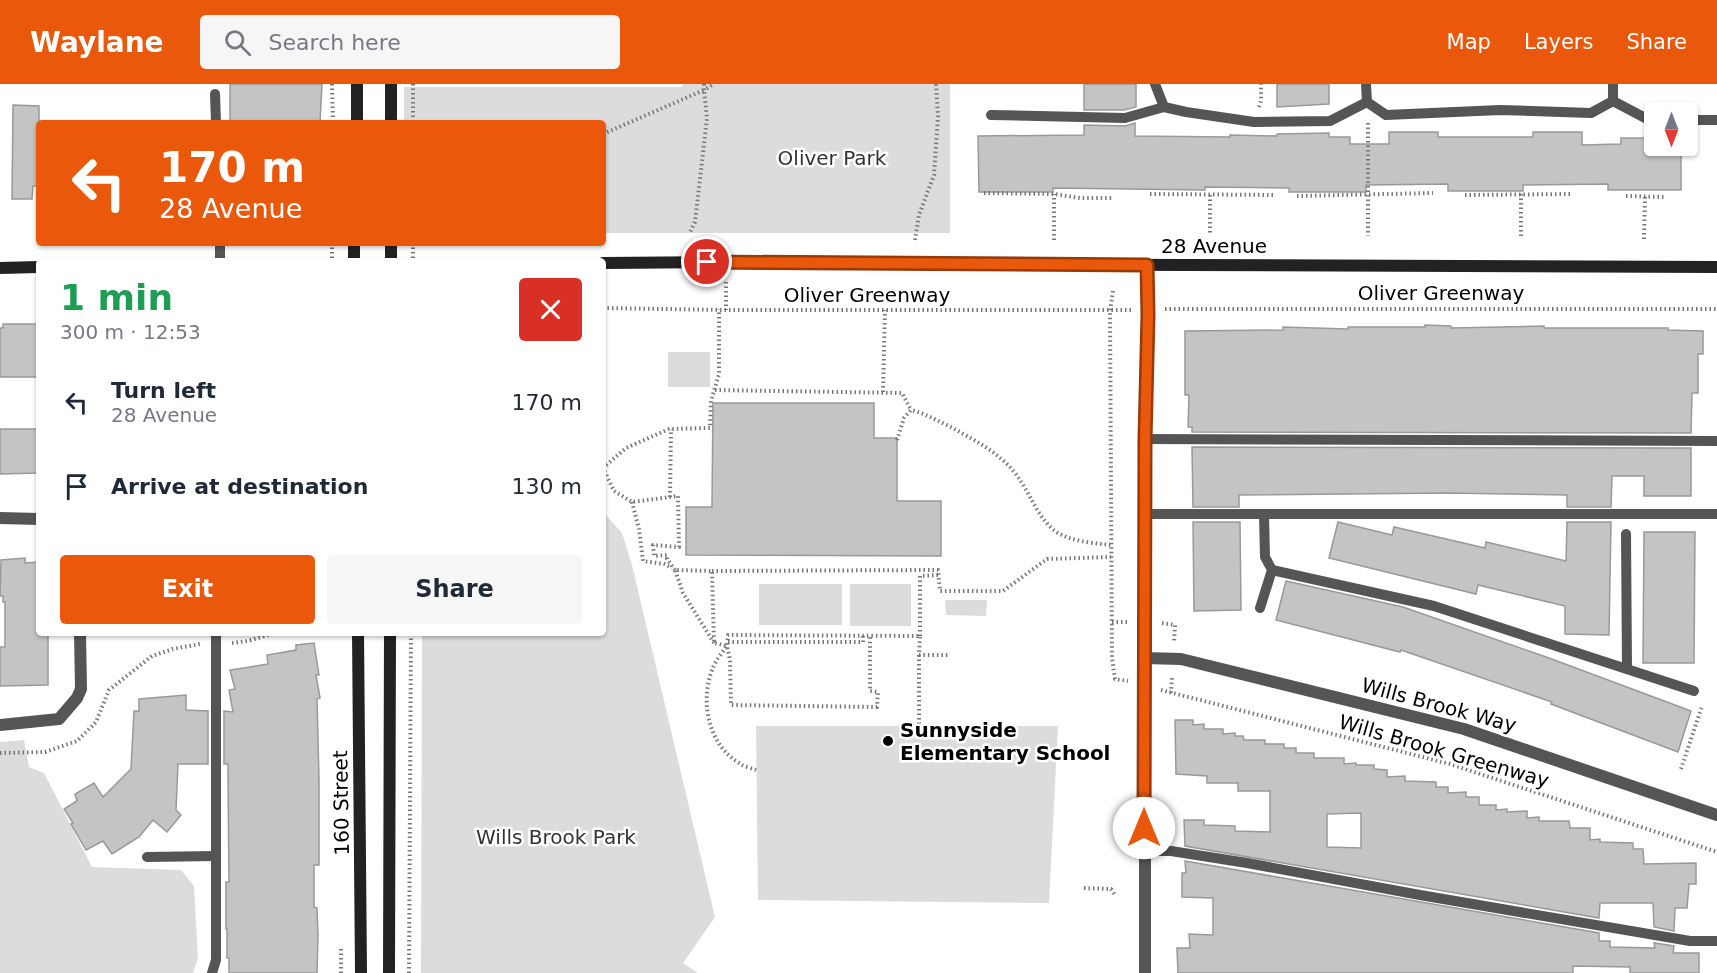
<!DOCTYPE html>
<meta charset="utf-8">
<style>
body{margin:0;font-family:"DejaVu Sans",sans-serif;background:#f6f6f7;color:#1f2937;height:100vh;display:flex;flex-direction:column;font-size:22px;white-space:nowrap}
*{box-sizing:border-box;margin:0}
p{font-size:20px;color:#747a83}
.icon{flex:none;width:33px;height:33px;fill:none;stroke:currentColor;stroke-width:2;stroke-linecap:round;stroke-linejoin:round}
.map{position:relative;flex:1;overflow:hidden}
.drawer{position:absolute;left:36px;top:174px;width:570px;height:378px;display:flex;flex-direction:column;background:#fff;border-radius:6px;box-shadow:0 2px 4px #0004}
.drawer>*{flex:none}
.guide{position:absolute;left:36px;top:36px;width:570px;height:126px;border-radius:6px;box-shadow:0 2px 4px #0004;background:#ea580c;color:#fff;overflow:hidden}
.needle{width:39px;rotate:180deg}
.buttons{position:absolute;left:1644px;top:18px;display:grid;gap:12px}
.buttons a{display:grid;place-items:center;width:54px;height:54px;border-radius:6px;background:#fff;box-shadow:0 2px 4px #0004;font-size:30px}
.pin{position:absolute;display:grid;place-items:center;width:51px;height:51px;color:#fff;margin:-26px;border:3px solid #fff;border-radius:50%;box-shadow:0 2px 6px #0007}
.me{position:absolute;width:66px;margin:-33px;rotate:0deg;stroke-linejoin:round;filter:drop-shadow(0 0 4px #0008)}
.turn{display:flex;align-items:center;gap:21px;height:126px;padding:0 24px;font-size:27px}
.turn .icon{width:78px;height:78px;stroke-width:2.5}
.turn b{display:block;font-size:42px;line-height:51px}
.round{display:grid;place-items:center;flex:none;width:63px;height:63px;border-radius:6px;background:#f6f6f7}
.head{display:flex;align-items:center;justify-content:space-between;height:102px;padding:0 24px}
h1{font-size:36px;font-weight:700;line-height:45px;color:#1e9e55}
.button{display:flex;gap:12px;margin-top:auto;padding:12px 24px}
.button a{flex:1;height:69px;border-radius:6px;background:#ea580c;color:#fff;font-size:24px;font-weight:700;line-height:69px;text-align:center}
.button a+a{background:#f6f6f7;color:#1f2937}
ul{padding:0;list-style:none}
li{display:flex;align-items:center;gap:18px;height:84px;padding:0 24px}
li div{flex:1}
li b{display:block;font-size:22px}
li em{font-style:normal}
header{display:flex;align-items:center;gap:36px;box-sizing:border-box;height:84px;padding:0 30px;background:#ea580c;color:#fff}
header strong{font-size:28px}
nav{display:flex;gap:33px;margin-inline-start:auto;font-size:21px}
.search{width:420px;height:54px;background:#f6f6f7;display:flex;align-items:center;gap:15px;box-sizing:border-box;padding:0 21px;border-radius:6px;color:#747a83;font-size:22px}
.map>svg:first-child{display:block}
.green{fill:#dcdcdc}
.building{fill:#c4c4c4;stroke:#999;stroke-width:1.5;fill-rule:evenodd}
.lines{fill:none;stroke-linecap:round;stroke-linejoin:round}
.path{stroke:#777;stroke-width:4;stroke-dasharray:1.5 3;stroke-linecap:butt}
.lane{stroke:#555;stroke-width:10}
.street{stroke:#555;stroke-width:12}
.secondary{stroke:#222;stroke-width:12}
.route-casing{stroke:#983908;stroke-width:15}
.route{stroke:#ea580c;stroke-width:10}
.poi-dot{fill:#000;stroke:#fff;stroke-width:2}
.labels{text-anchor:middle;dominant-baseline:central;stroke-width:5;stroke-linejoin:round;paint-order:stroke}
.park-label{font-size:20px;fill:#333;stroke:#fff}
.street-label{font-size:20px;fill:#000;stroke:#fff}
.poi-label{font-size:20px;font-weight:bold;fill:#000;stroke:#fff;text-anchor:start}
</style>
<header>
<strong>Waylane</strong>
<div class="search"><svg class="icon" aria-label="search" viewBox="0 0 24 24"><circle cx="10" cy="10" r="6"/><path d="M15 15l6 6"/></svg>Search here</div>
<nav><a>Map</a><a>Layers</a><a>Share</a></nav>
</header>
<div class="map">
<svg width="1717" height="889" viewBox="0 0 1717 889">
<rect width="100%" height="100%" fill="#fff"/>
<g class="green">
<path d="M 683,0 L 950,0 L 950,149 L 603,149 L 603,39 L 404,39 L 404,3 L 682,3 Z"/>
<rect x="668" y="268" width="42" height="35"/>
<path d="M 603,428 L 622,449 L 632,481 L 715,833 L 683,879 L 698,889 L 421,889 L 422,549 L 603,549 Z"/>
<rect x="759" y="500" width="83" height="41"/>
<rect x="850" y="500" width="61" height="42"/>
<path d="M 945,516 L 987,516 L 986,532 L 946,531 Z"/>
<path d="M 756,642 L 1058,642 L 1049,819 L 758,816 Z"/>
<path d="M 24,656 L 29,683 L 44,689 L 92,783 L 181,786 L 194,802 L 198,874 L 193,889 L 0,889 L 0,658 Z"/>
</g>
<g class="building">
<path d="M 230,0 L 322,0 L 320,39 L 230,39 Z"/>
<path d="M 1084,0 L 1136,0 L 1136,23 L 1124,26 L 1084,26 Z"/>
<path d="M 1277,0 L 1329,0 L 1329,20 L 1277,23 Z"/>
<path d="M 13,21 L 39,22 L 39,102 L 33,102 L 32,115 L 12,115 Z"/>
<path d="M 1135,39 L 1135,52 L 1230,53 L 1230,51 L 1277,52 L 1277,50 L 1329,49 L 1329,53 L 1350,53 L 1350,60 L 1389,60 L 1389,48 L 1438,48 L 1438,53 L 1533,53 L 1533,48 L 1582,48 L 1582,61 L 1621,60 L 1621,54 L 1654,54 L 1654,62 L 1681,62 L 1681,106 L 1608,106 L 1608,100 L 1523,101 L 1523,107 L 1448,107 L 1448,100 L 1366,101 L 1366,108 L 1289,108 L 1289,104 L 1205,103 L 1205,106 L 1053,104 L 1053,108 L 979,108 L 978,52 L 1084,51 L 1084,41 L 1125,42 Z"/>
<path d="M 3,240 L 39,240 L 39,293 L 0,293 L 0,244 L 3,244 Z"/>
<path d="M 1425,241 L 1451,242 L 1451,244 L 1544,242 L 1544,244 L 1668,244 L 1668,246 L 1703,247 L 1703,270 L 1698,270 L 1698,309 L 1692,309 L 1691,349 L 1192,348 L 1192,343 L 1188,343 L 1189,311 L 1185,311 L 1185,247 L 1283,246 L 1283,243 L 1348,245 L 1348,243 L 1425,243 Z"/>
<path d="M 713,319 L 874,319 L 874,354 L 897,354 L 897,417 L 941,417 L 941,472 L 686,471 L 686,423 L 712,423 Z"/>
<path d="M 0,345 L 39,345 L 39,389 L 0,390 Z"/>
<path d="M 1192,363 L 1691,364 L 1691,412 L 1644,412 L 1644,392 L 1612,392 L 1611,423 L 1567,423 L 1567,411 L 1447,409 L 1239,411 L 1239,423 L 1193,423 Z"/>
<path d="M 1193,438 L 1240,438 L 1241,526 L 1194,527 Z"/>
<path d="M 1338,438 L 1392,451 L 1394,443 L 1485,464 L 1486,458 L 1566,477 L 1567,438 L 1611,438 L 1609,551 L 1565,550 L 1565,522 L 1478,501 L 1476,510 L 1329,474 Z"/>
<path d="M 1644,448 L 1695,448 L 1694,579 L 1643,579 Z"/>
<path d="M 25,474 L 25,479 L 39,478 L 39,549 L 48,550 L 48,601 L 0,602 L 0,563 L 5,563 L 5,518 L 3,518 L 3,512 L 0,512 L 1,476 Z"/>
<path d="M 1286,497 L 1403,523 L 1549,574 L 1691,627 L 1678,668 L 1551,620 L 1552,618 L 1401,566 L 1400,568 L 1276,536 Z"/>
<path d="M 314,559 L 319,591 L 316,591 L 320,614 L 317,615 L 319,695 L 319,781 L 314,781 L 314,823 L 317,824 L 318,852 L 317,889 L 229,889 L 229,874 L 227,874 L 227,845 L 226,845 L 226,798 L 229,798 L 228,690 L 228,680 L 224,680 L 224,627 L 233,628 L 229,606 L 235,605 L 230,586 L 268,580 L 267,571 L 296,566 L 296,561 Z"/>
<path d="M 186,611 L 186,626 L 208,627 L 208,680 L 178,680 L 176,726 L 181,731 L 167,748 L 153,736 L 139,753 L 112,770 L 103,757 L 86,766 L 71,740 L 73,739 L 64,725 L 77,717 L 75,710 L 94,699 L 103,713 L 131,685 L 134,627 L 139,627 L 139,615 Z"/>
<path d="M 1175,636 L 1193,636 L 1193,641 L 1204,640 L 1204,645 L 1223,645 L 1223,650 L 1235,649 L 1235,652 L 1243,652 L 1244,656 L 1265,656 L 1265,660 L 1284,660 L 1284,664 L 1296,664 L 1296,669 L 1314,669 L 1314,674 L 1344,674 L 1344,680 L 1356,679 L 1356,681 L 1374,681 L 1374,685 L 1387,686 L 1387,693 L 1405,692 L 1405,697 L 1436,698 L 1436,703 L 1448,703 L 1448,709 L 1466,708 L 1466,713 L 1479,713 L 1479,721 L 1496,721 L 1496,726 L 1507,725 L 1507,728 L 1527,727 L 1527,734 L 1539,733 L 1539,737 L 1569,737 L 1570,744 L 1590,744 L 1590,756 L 1600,755 L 1600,758 L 1633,759 L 1633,765 L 1643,765 L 1644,780 L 1696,779 L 1696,800 L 1689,800 L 1687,824 L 1675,824 L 1674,847 L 1654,843 L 1653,819 L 1600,819 L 1599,834 L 1185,762 L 1184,736 L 1204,736 L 1204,741 L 1235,742 L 1235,747 L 1270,748 L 1270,707 L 1238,707 L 1238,699 L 1207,699 L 1207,692 L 1176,690 ZM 1361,729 L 1361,764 L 1327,763 L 1327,730 Z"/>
<path d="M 1185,777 L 1599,849 L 1599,857 L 1610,857 L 1610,863 L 1655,864 L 1654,859 L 1674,862 L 1673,869 L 1699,869 L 1699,889 L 1630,889 L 1630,883 L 1573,882 L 1573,889 L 1178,889 L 1177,864 L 1190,864 L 1189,850 L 1213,851 L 1213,814 L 1182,813 L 1182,789 L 1186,789 Z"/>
</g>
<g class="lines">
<g class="path">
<path d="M 332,0 L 333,39"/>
<path d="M 413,0 L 413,39"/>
<path d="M 704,0 L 704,6 L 714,0"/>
<path d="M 1259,23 L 1261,17 L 1261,0"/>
<path d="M 1368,39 L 1368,152"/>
<path d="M 603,50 L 704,6 L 707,34 L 695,138 L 689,150"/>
<path d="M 984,109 L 1054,110 L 1080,114 L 1113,114"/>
<path d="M 1150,110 L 1274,111"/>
<path d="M 1521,110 L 1521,154"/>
<path d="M 1210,111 L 1210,150"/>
<path d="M 1465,111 L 1573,110"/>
<path d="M 1297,112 L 1433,109"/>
<path d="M 1626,112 L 1664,113"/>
<path d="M 1644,155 L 1645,113"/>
<path d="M 915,156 L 919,131 L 934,91 L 938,33 L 936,0"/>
<path d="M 1054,156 L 1054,110"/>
<path d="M 332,159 L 332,177"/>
<path d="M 413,159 L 413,177"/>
<path d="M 726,198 L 726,226"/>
<path d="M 1113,207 L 1110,227 L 1112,574 L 1115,595 L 1128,597"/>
<path d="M 603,224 L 726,226 L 1133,226"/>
<path d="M 1165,225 L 1717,225"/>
<path d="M 715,306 L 902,309 L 911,326"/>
<path d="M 883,308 L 885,226"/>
<path d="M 897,356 L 904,334 L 911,326 C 924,329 936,336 949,342 C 974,356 1001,369 1018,393 C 1031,411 1039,437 1058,449 C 1074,458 1094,459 1111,461"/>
<path d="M 670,413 L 671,345"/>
<path d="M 632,418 L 639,445 L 643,477 L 664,480 L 672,484"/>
<path d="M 675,486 L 667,475 L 667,471 L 654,472 L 653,461 L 679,463 L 678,412 L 632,418 L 614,407 L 603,384 L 626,364 L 669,345 L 710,344 L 711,317 L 719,290 L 719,225"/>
<path d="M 712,487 L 938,486 L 940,507 L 1003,507 L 1047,475 L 1111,473"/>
<path d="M 1112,538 L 1128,538"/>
<path d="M 1162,539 L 1175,541 L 1174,559"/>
<path d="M 920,552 L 920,492 L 938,491"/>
<path d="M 728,558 L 863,558 L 863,551"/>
<path d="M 232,559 L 248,557 L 275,549"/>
<path d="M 714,559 L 683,509 L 675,486 L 712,487 L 714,559 L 727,562 L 728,551 L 920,552 L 919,571 L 950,571"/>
<path d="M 919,571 L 919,646 L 1008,647"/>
<path d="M 1161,606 L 1450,680 L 1717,768"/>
<path d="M 1171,609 L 1172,592"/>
<path d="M 0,669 L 45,668 L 77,657 L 96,638 L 109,606 L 152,572 L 173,565 L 200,560"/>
<path d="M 1681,685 L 1702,622"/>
<path d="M 756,686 C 751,684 744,683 739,679 C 708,660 700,618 712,586 C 715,577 722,569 727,562 L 730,576 L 731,621 L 877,623 L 878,608 L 870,607 L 870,552"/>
<path d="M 1084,804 L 1111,805 L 1115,811"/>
<path d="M 341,889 L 341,865"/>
<path d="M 409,889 L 411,549"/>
</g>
<g class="lane">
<path d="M 1155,0 L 1164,23"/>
<path d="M 1366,0 L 1367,18"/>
<path d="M 1613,0 L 1613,17"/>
<path d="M 215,10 L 216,39"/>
<path d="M 991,31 L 1125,34 L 1164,23 L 1186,28 L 1254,38 L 1330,37 L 1367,18 L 1386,31 L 1500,26 L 1591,29 L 1613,17 L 1649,36 L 1654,36"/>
<path d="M 1688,36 L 1717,36"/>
<path d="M 220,159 L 220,177"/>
<path d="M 1145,355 L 1717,357"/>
<path d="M 1145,430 L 1717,430"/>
<path d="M 1626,450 L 1627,585"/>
<path d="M 1272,486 L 1434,522 L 1694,607"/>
<path d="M 1260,524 L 1272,486 L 1265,473 L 1264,431"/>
<path d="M 1144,767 L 1171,767 L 1247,779 L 1420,811 L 1690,857 L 1717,857"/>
<path d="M 147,773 L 216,772"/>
<path d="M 212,889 L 216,876 L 216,549"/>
</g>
<g class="street">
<path d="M 0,434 L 39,435"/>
<path d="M 1144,574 L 1181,575 L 1464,645 L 1717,731"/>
<path d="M 0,641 L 59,635 L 77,614 L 81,605 L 80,549"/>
<path d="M 1145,889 L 1145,355 L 1148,231 L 1147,181"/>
</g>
<g class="secondary">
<path d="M 357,39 L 357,0"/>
<path d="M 391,39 L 391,0"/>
<path d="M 391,159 L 391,177"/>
<path d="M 354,177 L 354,159"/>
<path d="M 603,179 L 725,178 L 915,180 L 1717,183"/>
<path d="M 0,184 L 39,183"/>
<path d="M 358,549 L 361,889"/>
<path d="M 389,889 L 390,549"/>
</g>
</g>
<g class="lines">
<g class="route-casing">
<path id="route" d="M 707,178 L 1147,181 L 1148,231 L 1145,355 L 1144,744"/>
</g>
<use href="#route" class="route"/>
</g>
<circle class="poi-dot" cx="888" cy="657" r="6"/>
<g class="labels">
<g class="park-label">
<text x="832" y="74">Oliver Park</text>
<text x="556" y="753">Wills Brook Park</text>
</g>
<g class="street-label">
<text x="1214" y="162">28 Avenue</text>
<text x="1441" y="209">Oliver Greenway</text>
<text x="867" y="211">Oliver Greenway</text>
<text transform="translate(1439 621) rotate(15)">Wills Brook Way</text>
<text transform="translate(1444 667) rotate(16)">Wills Brook Greenway</text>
<text transform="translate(341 719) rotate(-91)">160 Street</text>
</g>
<g class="poi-label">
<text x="900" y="646">Sunnyside<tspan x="900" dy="23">Elementary School</tspan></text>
</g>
</g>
</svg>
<div class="buttons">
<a><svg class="needle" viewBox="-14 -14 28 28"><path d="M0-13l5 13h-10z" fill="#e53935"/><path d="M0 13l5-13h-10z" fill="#747a83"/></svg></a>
</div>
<div class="pin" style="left:707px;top:178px;background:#d93025"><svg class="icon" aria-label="arrive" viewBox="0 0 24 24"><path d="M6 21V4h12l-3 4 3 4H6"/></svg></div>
<svg class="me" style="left:1144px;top:744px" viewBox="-20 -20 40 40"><circle r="19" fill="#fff"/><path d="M0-13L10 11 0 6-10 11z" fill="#ea580c"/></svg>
<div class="guide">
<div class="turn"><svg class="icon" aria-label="left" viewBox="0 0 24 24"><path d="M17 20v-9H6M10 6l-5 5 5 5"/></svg><div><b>170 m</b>28 Avenue</div></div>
</div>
<section class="drawer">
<div class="head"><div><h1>1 min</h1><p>300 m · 12:53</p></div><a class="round" style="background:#d93025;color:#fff"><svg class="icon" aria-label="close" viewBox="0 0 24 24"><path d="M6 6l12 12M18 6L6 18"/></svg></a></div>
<ul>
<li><svg class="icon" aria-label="left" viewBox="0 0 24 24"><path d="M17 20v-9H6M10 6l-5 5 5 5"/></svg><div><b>Turn left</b><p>28 Avenue</p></div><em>170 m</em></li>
<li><svg class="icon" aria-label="arrive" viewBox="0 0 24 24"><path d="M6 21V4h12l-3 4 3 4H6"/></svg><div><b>Arrive at destination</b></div><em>130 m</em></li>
</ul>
<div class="button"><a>Exit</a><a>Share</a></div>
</section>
</div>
